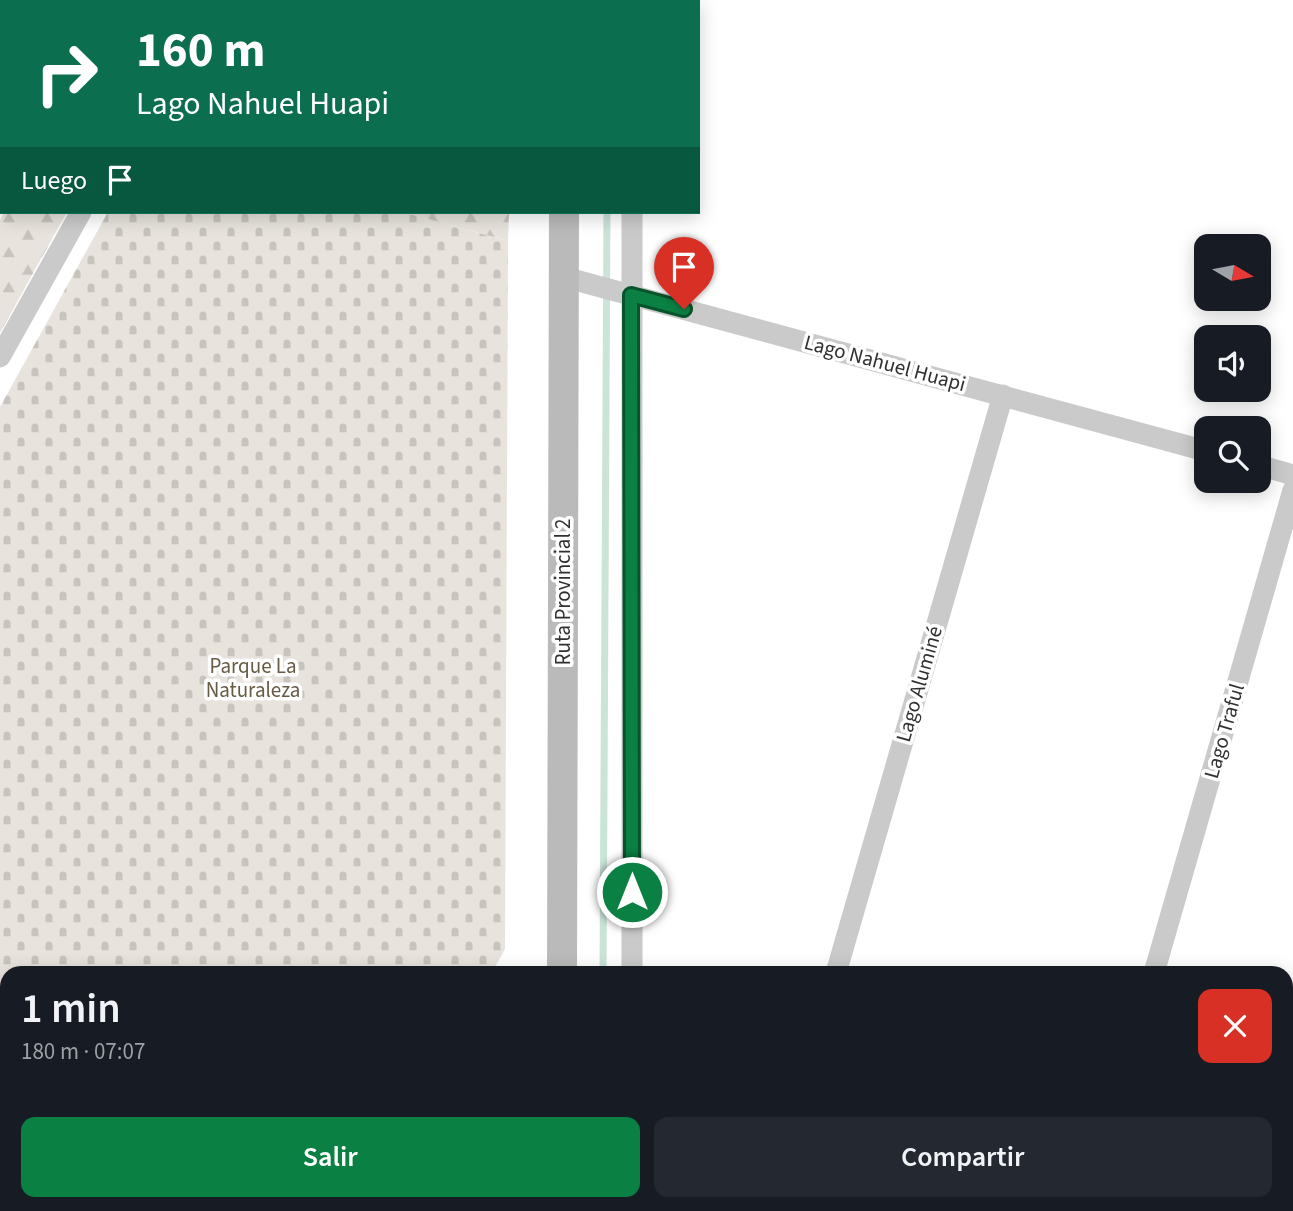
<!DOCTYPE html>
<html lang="es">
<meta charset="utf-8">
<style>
body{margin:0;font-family:"Source Sans 3",sans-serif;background:#242831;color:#f1f3f6;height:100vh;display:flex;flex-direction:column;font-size:26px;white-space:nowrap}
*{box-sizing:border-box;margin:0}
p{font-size:23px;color:#9ea1a6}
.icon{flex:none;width:38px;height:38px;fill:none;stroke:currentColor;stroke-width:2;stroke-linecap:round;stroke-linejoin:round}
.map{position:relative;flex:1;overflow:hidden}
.drawer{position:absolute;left:0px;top:966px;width:1293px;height:245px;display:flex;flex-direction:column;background:#171b24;border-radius:21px 21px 0 0;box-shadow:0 4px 18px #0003}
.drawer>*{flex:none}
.banner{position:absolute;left:0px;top:0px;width:700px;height:214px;box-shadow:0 4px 18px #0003;background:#0b6e4f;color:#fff;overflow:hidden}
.needle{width:46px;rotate:100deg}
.tools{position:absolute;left:1194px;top:234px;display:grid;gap:14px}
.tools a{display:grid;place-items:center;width:77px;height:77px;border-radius:14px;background:#171b24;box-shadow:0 4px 18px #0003;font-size:35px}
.pin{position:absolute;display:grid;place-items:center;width:60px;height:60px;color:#fff;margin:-72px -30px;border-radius:50% 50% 50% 0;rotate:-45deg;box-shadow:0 0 7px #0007}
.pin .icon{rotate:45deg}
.me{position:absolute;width:77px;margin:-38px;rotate:0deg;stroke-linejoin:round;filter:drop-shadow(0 0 5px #0008)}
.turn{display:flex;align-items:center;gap:24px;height:147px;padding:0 21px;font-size:32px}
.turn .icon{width:91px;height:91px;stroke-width:2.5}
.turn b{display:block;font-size:49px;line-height:60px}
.then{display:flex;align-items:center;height:66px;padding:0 21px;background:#0003;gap:14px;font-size:26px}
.round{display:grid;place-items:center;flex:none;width:74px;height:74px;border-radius:14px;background:#242831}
.head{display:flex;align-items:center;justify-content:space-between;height:119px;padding:0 21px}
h1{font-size:42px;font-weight:600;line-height:52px}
.action{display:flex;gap:14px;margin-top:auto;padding:14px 21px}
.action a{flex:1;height:80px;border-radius:14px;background:#0b8043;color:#fff;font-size:28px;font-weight:600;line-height:80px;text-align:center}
.action a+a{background:#242831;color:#f1f3f6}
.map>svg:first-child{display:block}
.grass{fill:url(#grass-tufts)}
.forest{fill:url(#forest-firs)}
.cemetery{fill:url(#cemetery-stones)}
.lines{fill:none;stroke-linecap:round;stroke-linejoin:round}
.stream{stroke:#cae4d8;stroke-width:7}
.minor{stroke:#cacaca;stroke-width:21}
.secondary{stroke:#bababa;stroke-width:30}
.route-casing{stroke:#07532c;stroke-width:18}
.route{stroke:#0b8043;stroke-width:12}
.labels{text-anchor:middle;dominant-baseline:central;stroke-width:7;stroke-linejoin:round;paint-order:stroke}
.street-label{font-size:21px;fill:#303030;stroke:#fff}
.park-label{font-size:21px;fill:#675c43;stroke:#fff}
</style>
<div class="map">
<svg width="1293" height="1211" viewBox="0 0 1293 1211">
<defs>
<pattern id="grass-tufts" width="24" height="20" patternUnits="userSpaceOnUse" patternTransform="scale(1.75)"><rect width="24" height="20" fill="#e8e4dd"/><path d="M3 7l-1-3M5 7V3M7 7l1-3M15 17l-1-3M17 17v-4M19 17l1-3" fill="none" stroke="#c7c4be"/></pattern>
<pattern id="forest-firs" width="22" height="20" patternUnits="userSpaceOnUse" patternTransform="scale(1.75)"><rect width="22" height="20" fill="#e8e4dd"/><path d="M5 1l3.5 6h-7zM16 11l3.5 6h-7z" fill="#c7c4be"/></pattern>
<pattern id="cemetery-stones" width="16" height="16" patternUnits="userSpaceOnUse" patternTransform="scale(1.75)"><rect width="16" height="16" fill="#e8e4dd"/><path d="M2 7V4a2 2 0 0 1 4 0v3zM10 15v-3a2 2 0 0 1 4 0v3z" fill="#c7c4be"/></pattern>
</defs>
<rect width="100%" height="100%" fill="#fff"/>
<path class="grass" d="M 0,0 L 51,0 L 2,2 L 0,94 Z"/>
<g class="forest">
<path d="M 226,0 L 356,0 L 357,2 L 225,2 Z"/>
<path d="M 404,0 L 514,0 L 402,2 Z"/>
<path d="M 4,212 L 67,212 L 0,333 L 0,220 Z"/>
<path d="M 402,212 L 509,212 L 508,241 Z"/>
</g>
<path class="cemetery" d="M 108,212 L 402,212 L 508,241 L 505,949 L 495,967 L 495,973 L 7,973 L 7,1204 L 524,1204 L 524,1211 L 0,1211 L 0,407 Z"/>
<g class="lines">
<g class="stream">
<path d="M 610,2 L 610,0"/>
<path d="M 603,973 L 607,212"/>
<path d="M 602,1211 L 602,1204"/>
</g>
<g class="minor">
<path d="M 197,2 L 198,0"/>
<path d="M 636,2 L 636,0"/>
<path d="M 632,212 L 632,973"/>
<path d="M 564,277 L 1206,451"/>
<path d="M 0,357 L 81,212"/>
<path d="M 1258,465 L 1293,475"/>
<path d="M 836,973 L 1003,395"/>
<path d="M 1154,973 L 1293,490"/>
<path d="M 633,1204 L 633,1211"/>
<path d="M 767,1211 L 769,1204"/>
<path d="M 1086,1211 L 1088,1204"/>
</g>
<g class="secondary">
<path d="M 65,2 L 66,0"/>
<path d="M 105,2 L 106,0"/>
<path d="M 567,2 L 567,0"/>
<path d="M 0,121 L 2,118"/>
<path d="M 0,197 L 2,194"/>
<path d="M 562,973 L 564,212"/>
<path d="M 560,1211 L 560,1204"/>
</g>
</g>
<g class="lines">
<g class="route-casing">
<path id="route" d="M 632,892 L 631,295 L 684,309"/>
</g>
<use href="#route" class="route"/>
</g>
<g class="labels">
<g class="street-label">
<text transform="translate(885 363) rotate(15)">Lago Nahuel Huapi</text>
<text transform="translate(563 592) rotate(-90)">Ruta Provincial 2</text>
<text transform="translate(919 684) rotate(-74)">Lago Aluminé</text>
<text transform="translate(1224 731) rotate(-74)">Lago Traful</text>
</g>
<g class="park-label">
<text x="253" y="666">Parque La<tspan x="253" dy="24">Naturaleza</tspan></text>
</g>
</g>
</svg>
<div class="tools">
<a><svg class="needle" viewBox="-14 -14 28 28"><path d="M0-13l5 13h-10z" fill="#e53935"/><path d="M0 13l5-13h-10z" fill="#9ea1a6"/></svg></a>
<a><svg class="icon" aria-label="sound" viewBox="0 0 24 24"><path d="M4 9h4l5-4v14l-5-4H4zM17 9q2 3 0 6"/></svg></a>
<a><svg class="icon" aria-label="search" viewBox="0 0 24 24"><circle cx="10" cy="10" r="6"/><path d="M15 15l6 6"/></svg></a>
</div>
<div class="pin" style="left:684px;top:309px;background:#d93025"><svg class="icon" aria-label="arrive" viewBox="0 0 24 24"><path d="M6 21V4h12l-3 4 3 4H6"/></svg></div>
<svg class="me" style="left:632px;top:892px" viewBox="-20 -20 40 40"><circle r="17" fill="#0b8043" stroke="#fff" stroke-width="3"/><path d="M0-11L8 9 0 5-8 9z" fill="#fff"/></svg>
<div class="banner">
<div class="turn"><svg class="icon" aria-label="right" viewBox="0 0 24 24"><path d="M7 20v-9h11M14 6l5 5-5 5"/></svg><div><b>160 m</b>Lago Nahuel Huapi</div></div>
<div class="then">Luego<svg class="icon" aria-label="arrive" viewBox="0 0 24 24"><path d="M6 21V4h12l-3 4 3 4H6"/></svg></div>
</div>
<section class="drawer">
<div class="head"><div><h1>1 min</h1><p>180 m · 07:07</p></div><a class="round" style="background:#d93025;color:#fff"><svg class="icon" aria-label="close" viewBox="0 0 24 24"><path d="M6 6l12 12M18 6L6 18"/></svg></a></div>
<div class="action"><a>Salir</a><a>Compartir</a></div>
</section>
</div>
